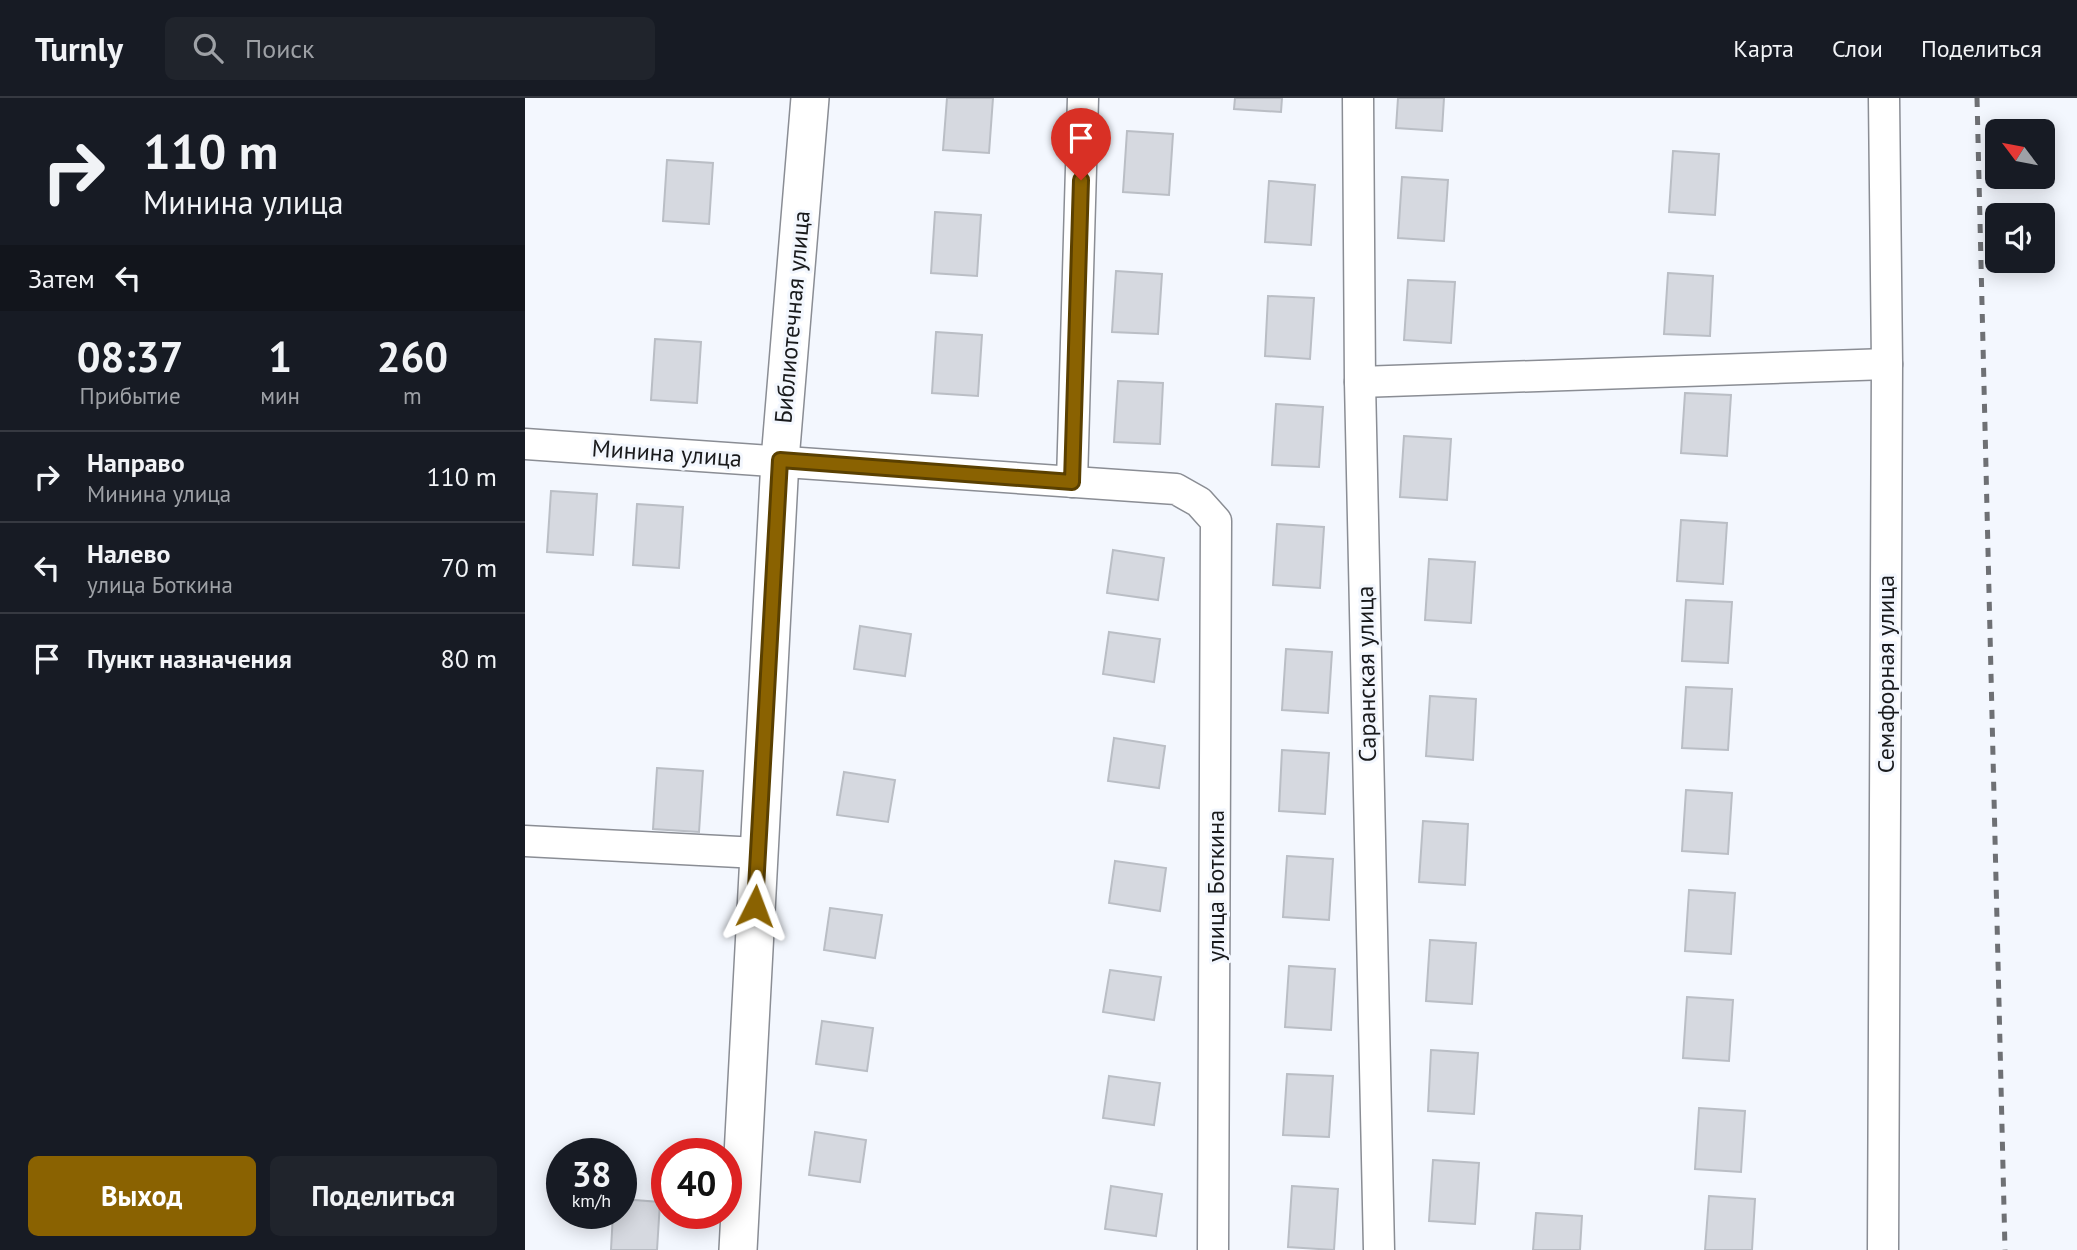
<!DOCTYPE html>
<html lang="ru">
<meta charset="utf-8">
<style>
body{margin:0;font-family:"PT Sans",sans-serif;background:#20242c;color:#f1f3f6;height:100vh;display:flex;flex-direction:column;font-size:26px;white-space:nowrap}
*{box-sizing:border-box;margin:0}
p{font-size:23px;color:#9ea1a6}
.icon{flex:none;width:38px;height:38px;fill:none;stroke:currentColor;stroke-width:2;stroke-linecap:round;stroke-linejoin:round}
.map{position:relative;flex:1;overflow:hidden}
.panel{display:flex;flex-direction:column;background:#171b24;width:525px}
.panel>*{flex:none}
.banner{background:#171b24;color:#f1f3f6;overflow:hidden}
.needle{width:46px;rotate:302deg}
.fabs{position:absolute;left:1460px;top:21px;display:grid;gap:14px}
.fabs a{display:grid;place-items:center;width:70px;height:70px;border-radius:10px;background:#171b24;box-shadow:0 4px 18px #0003;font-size:35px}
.speed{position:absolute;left:21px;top:1040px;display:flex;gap:14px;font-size:35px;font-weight:700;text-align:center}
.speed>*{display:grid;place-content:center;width:91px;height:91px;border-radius:50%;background:#171b24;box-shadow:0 4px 18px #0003;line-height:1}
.speed small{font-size:18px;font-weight:400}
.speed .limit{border:10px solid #d22;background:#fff;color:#111}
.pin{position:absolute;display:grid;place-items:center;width:60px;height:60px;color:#fff;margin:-72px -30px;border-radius:50% 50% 50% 0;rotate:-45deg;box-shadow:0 0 7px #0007}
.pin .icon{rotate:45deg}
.me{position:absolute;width:77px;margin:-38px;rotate:3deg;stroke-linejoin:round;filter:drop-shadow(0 0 5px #0008)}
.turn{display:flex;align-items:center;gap:24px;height:147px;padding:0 28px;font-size:32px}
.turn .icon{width:91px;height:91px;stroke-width:2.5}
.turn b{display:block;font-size:49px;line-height:60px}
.then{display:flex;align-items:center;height:66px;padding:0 28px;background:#0003;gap:14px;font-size:26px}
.eta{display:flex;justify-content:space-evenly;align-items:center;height:119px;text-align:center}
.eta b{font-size:42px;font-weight:800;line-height:49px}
.action{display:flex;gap:14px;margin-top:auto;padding:14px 28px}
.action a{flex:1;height:80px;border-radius:10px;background:#8a6201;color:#fff;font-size:28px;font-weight:800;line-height:80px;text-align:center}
.action a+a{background:#20242c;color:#f1f3f6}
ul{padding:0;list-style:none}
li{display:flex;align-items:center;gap:21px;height:91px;padding:0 28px;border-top:2px solid #363941}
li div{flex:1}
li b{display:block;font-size:26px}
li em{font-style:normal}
header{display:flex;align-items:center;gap:42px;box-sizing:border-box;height:98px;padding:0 35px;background:#171b24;border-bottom:2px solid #363941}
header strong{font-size:33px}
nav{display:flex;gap:38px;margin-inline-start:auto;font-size:24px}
.search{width:490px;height:63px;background:#20242c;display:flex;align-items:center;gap:18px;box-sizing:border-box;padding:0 24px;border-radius:10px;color:#9ea1a6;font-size:26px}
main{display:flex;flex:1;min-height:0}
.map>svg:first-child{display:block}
.building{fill:#d6d9e0;stroke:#babec5;stroke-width:2}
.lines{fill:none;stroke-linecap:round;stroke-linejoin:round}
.minor-casing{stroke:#8a8d94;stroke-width:33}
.tertiary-casing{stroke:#8a8d94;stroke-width:40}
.minor{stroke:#fff;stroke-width:30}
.tertiary{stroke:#fff;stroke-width:37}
.rail{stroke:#6e7074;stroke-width:5;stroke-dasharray:9 9;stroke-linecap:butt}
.route-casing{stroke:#5a4001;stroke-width:18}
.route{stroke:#8a6201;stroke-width:12}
.labels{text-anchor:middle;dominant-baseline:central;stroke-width:6;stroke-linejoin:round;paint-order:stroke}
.street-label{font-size:24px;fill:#191a1c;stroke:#f3f7fe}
</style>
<header>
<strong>Turnly</strong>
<div class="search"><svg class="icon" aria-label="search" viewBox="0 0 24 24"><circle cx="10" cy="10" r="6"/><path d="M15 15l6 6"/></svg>Поиск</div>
<nav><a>Карта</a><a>Слои</a><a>Поделиться</a></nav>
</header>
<main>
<section class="panel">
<div class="banner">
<div class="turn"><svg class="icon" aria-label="right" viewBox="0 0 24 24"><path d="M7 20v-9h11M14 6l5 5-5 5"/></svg><div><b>110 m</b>Минина улица</div></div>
<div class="then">Затем<svg class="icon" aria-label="left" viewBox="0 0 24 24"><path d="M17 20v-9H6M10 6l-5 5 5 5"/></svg></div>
</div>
<div class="eta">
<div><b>08:37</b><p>Прибытие</p></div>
<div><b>1</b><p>мин</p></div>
<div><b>260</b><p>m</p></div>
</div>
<ul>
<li><svg class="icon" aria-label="right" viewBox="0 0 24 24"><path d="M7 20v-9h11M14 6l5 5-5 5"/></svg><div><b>Направо</b><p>Минина улица</p></div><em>110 m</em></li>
<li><svg class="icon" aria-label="left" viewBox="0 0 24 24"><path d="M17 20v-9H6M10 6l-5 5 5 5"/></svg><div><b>Налево</b><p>улица Боткина</p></div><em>70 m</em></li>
<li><svg class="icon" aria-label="arrive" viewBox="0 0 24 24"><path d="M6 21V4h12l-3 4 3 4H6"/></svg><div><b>Пункт назначения</b></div><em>80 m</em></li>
</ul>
<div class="action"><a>Выход</a><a>Поделиться</a></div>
</section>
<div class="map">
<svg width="1552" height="1152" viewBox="0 0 1552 1152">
<rect width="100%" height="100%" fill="#f3f7fe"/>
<g class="building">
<path d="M 422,0 L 468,0 L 464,55 L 418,52 Z"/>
<path d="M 710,0 L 757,0 L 756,14 L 709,11 Z"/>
<path d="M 873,0 L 919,0 L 917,33 L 871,30 Z"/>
<path d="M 602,33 L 648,36 L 644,97 L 598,94 Z"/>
<path d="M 1148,53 L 1194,56 L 1190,117 L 1144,114 Z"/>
<path d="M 142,62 L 188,65 L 184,126 L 138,123 Z"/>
<path d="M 877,79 L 923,82 L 919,143 L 873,140 Z"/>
<path d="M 744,83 L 790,87 L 786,147 L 740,144 Z"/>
<path d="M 410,114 L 456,117 L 452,178 L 406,175 Z"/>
<path d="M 591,173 L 637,176 L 633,236 L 587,234 Z"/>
<path d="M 1143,175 L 1188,178 L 1185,238 L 1139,236 Z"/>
<path d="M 883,182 L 930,184 L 926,245 L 879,242 Z"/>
<path d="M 743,198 L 789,200 L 785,261 L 740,258 Z"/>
<path d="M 411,234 L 457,237 L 453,298 L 407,295 Z"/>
<path d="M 130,241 L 176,244 L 172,305 L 126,302 Z"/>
<path d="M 593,283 L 638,285 L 635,346 L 589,344 Z"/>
<path d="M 1160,295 L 1206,297 L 1202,358 L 1156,355 Z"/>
<path d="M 751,306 L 798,309 L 794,369 L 747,367 Z"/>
<path d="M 879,338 L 926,341 L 922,402 L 875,399 Z"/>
<path d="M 26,393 L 72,396 L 68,457 L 22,454 Z"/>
<path d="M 112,406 L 158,409 L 154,470 L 108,467 Z"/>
<path d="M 1156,422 L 1202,425 L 1198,486 L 1152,483 Z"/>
<path d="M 752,426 L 799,429 L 795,490 L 748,487 Z"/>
<path d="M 588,452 L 639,460 L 633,502 L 582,495 Z"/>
<path d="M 904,461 L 950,464 L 946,525 L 900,522 Z"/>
<path d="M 1161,502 L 1207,504 L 1203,565 L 1157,563 Z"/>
<path d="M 335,528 L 386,536 L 380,578 L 329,571 Z"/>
<path d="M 584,534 L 635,541 L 629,584 L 578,576 Z"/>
<path d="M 761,551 L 807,554 L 803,615 L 757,612 Z"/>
<path d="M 1161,589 L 1207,591 L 1203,652 L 1157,650 Z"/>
<path d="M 905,598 L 951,601 L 948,662 L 901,658 Z"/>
<path d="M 589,640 L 640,648 L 634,690 L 583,683 Z"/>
<path d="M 757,652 L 804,655 L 800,716 L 754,713 Z"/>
<path d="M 132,670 L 178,673 L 174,734 L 128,731 Z"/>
<path d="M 319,674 L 370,682 L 363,724 L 312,717 Z"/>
<path d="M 1161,692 L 1207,695 L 1203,756 L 1157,753 Z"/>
<path d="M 898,723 L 943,726 L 940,787 L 894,784 Z"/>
<path d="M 762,758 L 808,761 L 804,822 L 758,819 Z"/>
<path d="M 590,763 L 641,770 L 635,813 L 584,805 Z"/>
<path d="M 1164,792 L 1210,795 L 1206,856 L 1160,853 Z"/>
<path d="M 305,810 L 357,817 L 350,860 L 299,852 Z"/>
<path d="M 905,842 L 951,845 L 947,906 L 901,903 Z"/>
<path d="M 764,868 L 810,871 L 806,932 L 760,929 Z"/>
<path d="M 585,872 L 636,879 L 629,922 L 578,914 Z"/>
<path d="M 1162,899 L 1208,902 L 1204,963 L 1158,960 Z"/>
<path d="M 297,923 L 348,930 L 342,973 L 291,966 Z"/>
<path d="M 906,952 L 953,955 L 949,1016 L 903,1013 Z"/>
<path d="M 762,976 L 808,978 L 804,1039 L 758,1037 Z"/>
<path d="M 584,978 L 635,985 L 629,1027 L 578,1020 Z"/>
<path d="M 1174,1010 L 1220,1013 L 1216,1074 L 1170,1071 Z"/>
<path d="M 290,1034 L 341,1042 L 335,1084 L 284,1077 Z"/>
<path d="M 908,1062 L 954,1065 L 950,1126 L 904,1123 Z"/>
<path d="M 586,1088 L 637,1096 L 631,1138 L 580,1131 Z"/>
<path d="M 767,1088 L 813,1091 L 809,1152 L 763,1149 Z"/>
<path d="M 1184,1098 L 1230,1101 L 1227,1152 L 1180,1152 Z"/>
<path d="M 96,1101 L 135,1104 L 132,1152 L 86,1152 L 88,1115 L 96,1115 Z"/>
<path d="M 1011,1115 L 1057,1118 L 1055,1152 L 1008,1152 Z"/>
</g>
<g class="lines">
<g class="minor-casing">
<g id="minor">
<path d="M 833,0 L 835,284 L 854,1152"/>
<path d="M 835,284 L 1362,266"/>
<path d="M 0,346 L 651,391 L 674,404 L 691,423 L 688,1152"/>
<path d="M 547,384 L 558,0"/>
<path d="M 0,743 L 233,755"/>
<path d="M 1358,1152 L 1362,266 L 1359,0"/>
</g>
</g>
<g class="tertiary-casing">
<path id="tertiary" d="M 213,1152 L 255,362 L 285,0"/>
</g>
<use href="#minor" class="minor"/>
<use href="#tertiary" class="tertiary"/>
<path class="rail" d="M 1452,0 L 1480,1152"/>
</g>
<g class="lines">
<g class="route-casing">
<path id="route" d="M 230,808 L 255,362 L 547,384 L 556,82"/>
</g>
<use href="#route" class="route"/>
</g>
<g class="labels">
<g class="street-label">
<text transform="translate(267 219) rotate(-85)">Библиотечная улица</text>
<text transform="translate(142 355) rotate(4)">Минина улица</text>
<text transform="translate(841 576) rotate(-91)">Саранская улица</text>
<text transform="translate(1360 576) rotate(-90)">Семафорная улица</text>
<text transform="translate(690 788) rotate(-90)">улица Боткина</text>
</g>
</g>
</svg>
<div class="fabs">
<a><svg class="needle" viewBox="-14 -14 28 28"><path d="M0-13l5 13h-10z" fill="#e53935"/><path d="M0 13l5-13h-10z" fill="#9ea1a6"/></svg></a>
<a><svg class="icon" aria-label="sound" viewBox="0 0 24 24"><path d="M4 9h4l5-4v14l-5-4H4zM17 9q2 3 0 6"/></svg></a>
</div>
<div class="speed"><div>38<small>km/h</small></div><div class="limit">40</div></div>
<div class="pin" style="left:556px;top:82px;background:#d93025"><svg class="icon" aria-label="arrive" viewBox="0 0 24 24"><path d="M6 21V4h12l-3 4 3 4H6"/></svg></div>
<svg class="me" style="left:230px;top:808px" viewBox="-20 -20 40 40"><path d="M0-17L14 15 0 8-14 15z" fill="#8a6201" stroke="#fff" stroke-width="4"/></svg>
</div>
</main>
